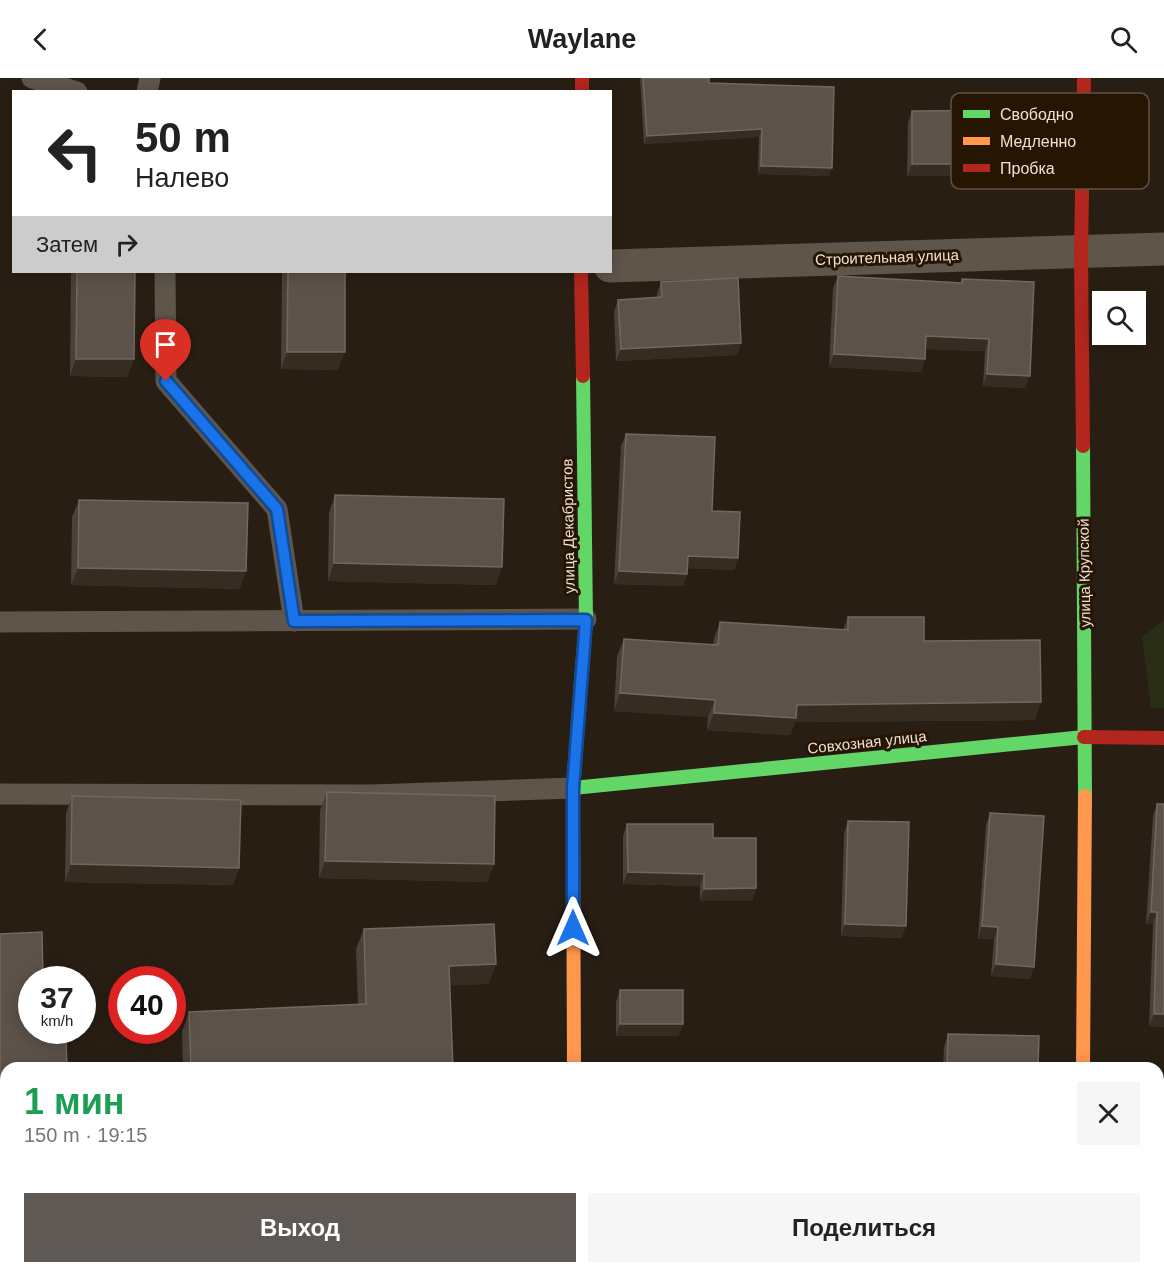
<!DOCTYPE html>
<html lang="ru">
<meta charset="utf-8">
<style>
body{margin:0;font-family:Arial,sans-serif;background:#f6f6f6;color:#222;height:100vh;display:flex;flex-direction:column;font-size:22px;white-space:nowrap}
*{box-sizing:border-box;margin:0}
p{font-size:20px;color:#767676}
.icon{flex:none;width:33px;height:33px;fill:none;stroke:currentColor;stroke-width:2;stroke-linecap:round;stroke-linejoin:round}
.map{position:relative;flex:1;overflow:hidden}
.panel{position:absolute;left:0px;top:984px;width:1164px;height:212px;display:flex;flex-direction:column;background:#fff;border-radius:18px 18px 0 0;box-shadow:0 3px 15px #0003}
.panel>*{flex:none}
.hud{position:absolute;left:12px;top:12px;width:600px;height:183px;border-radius:0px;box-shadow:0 3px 15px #0003;background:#fff;color:#222;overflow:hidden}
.controls{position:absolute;left:1092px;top:213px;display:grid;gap:12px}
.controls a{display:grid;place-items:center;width:54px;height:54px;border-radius:0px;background:#fff;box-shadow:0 3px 15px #0003;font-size:30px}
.speed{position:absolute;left:18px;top:888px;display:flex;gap:12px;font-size:30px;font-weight:700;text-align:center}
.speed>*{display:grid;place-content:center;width:78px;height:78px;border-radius:50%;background:#fff;box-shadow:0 3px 15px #0003;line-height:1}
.speed small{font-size:15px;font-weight:400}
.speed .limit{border:9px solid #d22;background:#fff;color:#111}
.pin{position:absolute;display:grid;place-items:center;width:51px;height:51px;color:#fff;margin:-62px -26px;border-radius:50% 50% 50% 0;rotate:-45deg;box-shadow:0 0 6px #0007}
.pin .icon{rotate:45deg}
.me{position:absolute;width:66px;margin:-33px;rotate:0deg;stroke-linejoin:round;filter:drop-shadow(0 0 4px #0008)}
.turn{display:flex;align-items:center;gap:21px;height:126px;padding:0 24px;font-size:27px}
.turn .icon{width:78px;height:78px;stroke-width:2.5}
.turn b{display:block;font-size:42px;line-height:51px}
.then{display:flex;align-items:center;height:57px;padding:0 24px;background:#0003;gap:12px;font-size:22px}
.round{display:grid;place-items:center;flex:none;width:63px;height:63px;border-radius:0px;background:#f6f6f6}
.summary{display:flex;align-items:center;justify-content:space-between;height:102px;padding:0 24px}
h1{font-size:36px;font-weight:600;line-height:45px;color:#1e9e55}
.primary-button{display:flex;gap:12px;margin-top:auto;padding:12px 24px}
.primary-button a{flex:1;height:69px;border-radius:0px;background:#5e5954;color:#fff;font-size:24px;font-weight:600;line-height:69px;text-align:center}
.primary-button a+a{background:#f6f6f6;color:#222}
header{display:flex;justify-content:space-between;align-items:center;height:78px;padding:0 24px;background:#fff;font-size:27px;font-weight:600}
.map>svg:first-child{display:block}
.green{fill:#2a2e16}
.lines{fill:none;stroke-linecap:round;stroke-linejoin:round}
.lane{stroke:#5e554b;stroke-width:21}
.street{stroke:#5e554b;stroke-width:33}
.fast{stroke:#63d668;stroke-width:14}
.slow{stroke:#ff974d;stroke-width:14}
.jam{stroke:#b3261e;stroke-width:14}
.wall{fill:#4a4138}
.shaded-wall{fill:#362c22}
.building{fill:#5c5249;stroke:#72685e;stroke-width:1.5}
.route-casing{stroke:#114b97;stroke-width:15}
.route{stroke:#1a73e8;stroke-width:10}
.labels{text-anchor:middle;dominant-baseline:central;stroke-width:6;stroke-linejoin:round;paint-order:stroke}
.street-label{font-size:15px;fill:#ede0d4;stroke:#271503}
.key{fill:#271503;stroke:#625242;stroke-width:1.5}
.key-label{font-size:16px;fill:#ede0d4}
</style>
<header><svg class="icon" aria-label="back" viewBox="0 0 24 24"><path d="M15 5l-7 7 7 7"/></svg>Waylane<svg class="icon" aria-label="search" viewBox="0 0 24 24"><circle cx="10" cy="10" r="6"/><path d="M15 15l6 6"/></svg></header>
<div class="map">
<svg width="1164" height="1195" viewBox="0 0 1164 1195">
<rect width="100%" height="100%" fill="#291e13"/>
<path class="green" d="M 1164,542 L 1164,630 L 1151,630 L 1142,559 Z"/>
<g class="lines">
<g class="lane">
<path d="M 32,0 L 77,14"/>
<path d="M 147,14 L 150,0"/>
<path d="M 165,194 L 166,303 L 277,431 L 294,543"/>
<path d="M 0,544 L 586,541"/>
<path d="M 0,716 L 371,717 L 573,710"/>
</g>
<g class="street">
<path d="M 610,188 L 1164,171"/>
<path d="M 0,1188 L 6,1188"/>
<path d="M 1081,1195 L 1081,1190"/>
</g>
<g class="fast">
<path d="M 1083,368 L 1085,718"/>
<path d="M 573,710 L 1084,659"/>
<path d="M 573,735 L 573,710 L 586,541 L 583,298"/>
</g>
<g class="slow">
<path d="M 573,735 L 574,990"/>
<path d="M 1083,990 L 1085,718"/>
<path d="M 574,1190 L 574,1195"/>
</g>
<g class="jam">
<path d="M 582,0 L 582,14"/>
<path d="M 581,194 L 583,298"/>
<path d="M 1083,368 L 1081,174 L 1084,0"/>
<path d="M 1084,659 L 1164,660"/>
</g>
</g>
<g class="wall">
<path d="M 640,0 L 709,0 L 709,5 L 829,98 L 758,96 L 759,59 L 644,66 Z"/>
<path d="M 912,33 L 1028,98 L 907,98 L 908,45 Z"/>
<path d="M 71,194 L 135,194 L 134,281 L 127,299 L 70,298 Z"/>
<path d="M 282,194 L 345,194 L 338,292 L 281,291 Z"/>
<path d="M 838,198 L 961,205 L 962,201 L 1025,310 L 983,308 L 985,273 L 926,271 L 921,294 L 829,289 L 833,210 Z"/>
<path d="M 661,204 L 741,265 L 737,277 L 616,283 L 614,234 L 618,222 L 657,220 L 657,216 Z"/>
<path d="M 626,356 L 712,433 L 738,480 L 734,492 L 687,490 L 687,496 L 683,508 L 614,506 L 621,368 Z"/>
<path d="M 335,417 L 496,507 L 328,503 L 329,435 Z"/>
<path d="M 79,422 L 240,511 L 71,507 L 72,439 Z"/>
<path d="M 848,539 L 924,563 L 1035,642 L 795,644 L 790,657 L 707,652 L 708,639 L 614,633 L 617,578 L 624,561 L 713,567 L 714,561 L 720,544 L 843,552 Z"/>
<path d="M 327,714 L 494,786 L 487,804 L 319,800 L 320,732 Z"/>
<path d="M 72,718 L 239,790 L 233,807 L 65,804 L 66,735 Z"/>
<path d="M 1157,726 L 1164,949 L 1149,948 L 1153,846 L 1146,846 L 1153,738 Z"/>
<path d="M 990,735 L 1030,901 L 991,898 L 994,861 L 978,861 L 986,747 Z"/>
<path d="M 848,743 L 902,860 L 841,858 L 844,755 Z"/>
<path d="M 627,746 L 713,760 L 756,810 L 752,823 L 700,823 L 700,808 L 623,806 L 623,758 Z"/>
<path d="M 364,851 L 496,886 L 488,906 L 449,907 L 453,990 L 183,990 L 182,954 L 189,934 L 358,927 L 356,871 Z"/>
<path d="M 620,912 L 683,946 L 678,958 L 616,958 L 616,924 Z"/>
<path d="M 948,956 L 1038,990 L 943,990 L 944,969 Z"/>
</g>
<g class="shaded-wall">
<path d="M 762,51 L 759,59 L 644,66 L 647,58 Z"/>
<path d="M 912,86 L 1033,86 L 1028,98 L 907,98 Z"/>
<path d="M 761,88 L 832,90 L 829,98 L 758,96 Z"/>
<path d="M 926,258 L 989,261 L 985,273 L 922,271 Z"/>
<path d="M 741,265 L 737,277 L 616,283 L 621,271 Z"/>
<path d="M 287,274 L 345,274 L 338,292 L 281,291 Z"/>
<path d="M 834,276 L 925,281 L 921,294 L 829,289 Z"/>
<path d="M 76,281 L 134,281 L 127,299 L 70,298 Z"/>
<path d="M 987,296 L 1030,298 L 1025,310 L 983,308 Z"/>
<path d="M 688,478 L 738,480 L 734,492 L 683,490 Z"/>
<path d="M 334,485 L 502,489 L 496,507 L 328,503 Z"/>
<path d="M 78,490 L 246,493 L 240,511 L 71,507 Z"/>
<path d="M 619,493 L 687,496 L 683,508 L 614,506 Z"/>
<path d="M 620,615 L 715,622 L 708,639 L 614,633 Z"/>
<path d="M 1041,624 L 1035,642 L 795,644 L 790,657 L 707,652 L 714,635 L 797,627 Z"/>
<path d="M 325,783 L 494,786 L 487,804 L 319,800 Z"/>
<path d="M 71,786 L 239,790 L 233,807 L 65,804 Z"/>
<path d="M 628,794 L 704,796 L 700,808 L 623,806 Z"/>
<path d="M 756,810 L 752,823 L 700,823 L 704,811 Z"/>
<path d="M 1151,834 L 1157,834 L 1153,846 L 1146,846 Z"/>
<path d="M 845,846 L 906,848 L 902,860 L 841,858 Z"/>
<path d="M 982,848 L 998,849 L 994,861 L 978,861 Z"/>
<path d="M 496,886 L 488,906 L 441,908 L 449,888 Z"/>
<path d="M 996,886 L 1034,889 L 1030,901 L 991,898 Z"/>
<path d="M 1154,936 L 1164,936 L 1164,949 L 1149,948 Z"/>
<path d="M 620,946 L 683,946 L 678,958 L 616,958 Z"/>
<path d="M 0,1025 L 6,1025 L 6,1046 L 0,1047 Z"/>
<path d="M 1158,1130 L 1164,1131 L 1164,1147 L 1158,1147 Z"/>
</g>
<g class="building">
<path d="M 643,0 L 709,0 L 709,5 L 834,9 L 832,90 L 761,88 L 762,51 L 647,58 Z"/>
<path d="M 1032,32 L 1033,86 L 912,86 L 912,33 Z"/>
<path d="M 77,194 L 135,194 L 134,281 L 76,281 Z"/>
<path d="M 288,194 L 345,194 L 345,274 L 287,274 Z"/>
<path d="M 838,198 L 962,205 L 962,201 L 1034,204 L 1030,298 L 987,296 L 989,261 L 926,258 L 925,281 L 834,276 Z"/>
<path d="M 738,200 L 741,265 L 621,271 L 618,222 L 662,219 L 661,204 Z"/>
<path d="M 626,356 L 715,359 L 712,433 L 740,434 L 738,480 L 688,478 L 687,496 L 619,493 Z"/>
<path d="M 335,417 L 504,421 L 502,489 L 334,485 Z"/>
<path d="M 79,422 L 248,425 L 246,493 L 78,490 Z"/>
<path d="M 848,539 L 924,539 L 924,563 L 1040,562 L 1041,624 L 797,627 L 796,640 L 714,635 L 715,622 L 620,615 L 624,561 L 718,567 L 720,544 L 848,552 Z"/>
<path d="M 327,714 L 495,718 L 494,786 L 325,783 Z"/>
<path d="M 72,718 L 241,722 L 239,790 L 71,786 Z"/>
<path d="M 1157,726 L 1164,726 L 1164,936 L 1154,936 L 1157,834 L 1151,834 Z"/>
<path d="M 990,735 L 1044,738 L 1034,889 L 996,886 L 998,849 L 982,848 Z"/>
<path d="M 848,743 L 909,744 L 906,848 L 845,846 Z"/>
<path d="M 627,746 L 713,746 L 713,760 L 756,760 L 756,810 L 704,811 L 704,796 L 628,794 Z"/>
<path d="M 494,846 L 496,886 L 449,888 L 453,990 L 191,990 L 189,934 L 366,926 L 364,851 Z"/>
<path d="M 42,854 L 43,902 L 32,902 L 32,952 L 45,952 L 45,962 L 66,961 L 67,990 L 6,990 L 6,1025 L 0,1025 L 0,856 Z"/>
<rect x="620" y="912" width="63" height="34"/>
<path d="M 948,956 L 1039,958 L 1038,990 L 947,990 Z"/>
<path d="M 1158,1007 L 1164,1007 L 1164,1131 L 1158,1130 Z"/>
</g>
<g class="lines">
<g class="route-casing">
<path id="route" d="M 166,303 L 277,431 L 294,543 L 586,542 L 573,710 L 573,850"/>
</g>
<use href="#route" class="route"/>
</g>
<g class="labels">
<g class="street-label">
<text transform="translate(887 179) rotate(-2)">Строительная улица</text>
<text transform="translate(568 448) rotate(-91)">улица Декабристов</text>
<text transform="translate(1084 495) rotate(-91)">улица Крупской</text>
<text transform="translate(867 664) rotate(-6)">Совхозная улица</text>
</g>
</g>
<rect x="951" y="15" width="198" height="96" rx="9" class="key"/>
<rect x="963" y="32" width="27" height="8" fill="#63d668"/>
<rect x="963" y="59" width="27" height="8" fill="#ff974d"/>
<rect x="963" y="86" width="27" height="8" fill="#b3261e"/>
<g class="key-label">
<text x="1000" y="42">Свободно</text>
<text x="1000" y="69">Медленно</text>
<text x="1000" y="96">Пробка</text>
</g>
</svg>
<div class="controls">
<a><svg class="icon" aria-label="search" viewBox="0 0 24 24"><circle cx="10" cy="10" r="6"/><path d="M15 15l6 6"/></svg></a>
</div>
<div class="speed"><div>37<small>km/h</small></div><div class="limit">40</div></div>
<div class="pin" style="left:166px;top:303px;background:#d93025"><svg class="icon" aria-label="arrive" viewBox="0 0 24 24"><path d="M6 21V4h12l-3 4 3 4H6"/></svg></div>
<svg class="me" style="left:573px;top:850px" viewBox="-20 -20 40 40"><path d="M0-17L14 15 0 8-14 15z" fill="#1a73e8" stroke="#fff" stroke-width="4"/></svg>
<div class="hud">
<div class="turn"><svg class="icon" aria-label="left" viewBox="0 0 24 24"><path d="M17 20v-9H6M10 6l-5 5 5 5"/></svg><div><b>50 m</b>Налево</div></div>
<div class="then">Затем<svg class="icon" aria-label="right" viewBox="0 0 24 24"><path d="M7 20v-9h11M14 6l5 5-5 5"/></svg></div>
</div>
<section class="panel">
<div class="summary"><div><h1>1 мин</h1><p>150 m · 19:15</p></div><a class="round"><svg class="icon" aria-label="close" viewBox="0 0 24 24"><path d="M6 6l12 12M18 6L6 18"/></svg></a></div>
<div class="primary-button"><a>Выход</a><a>Поделиться</a></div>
</section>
</div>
